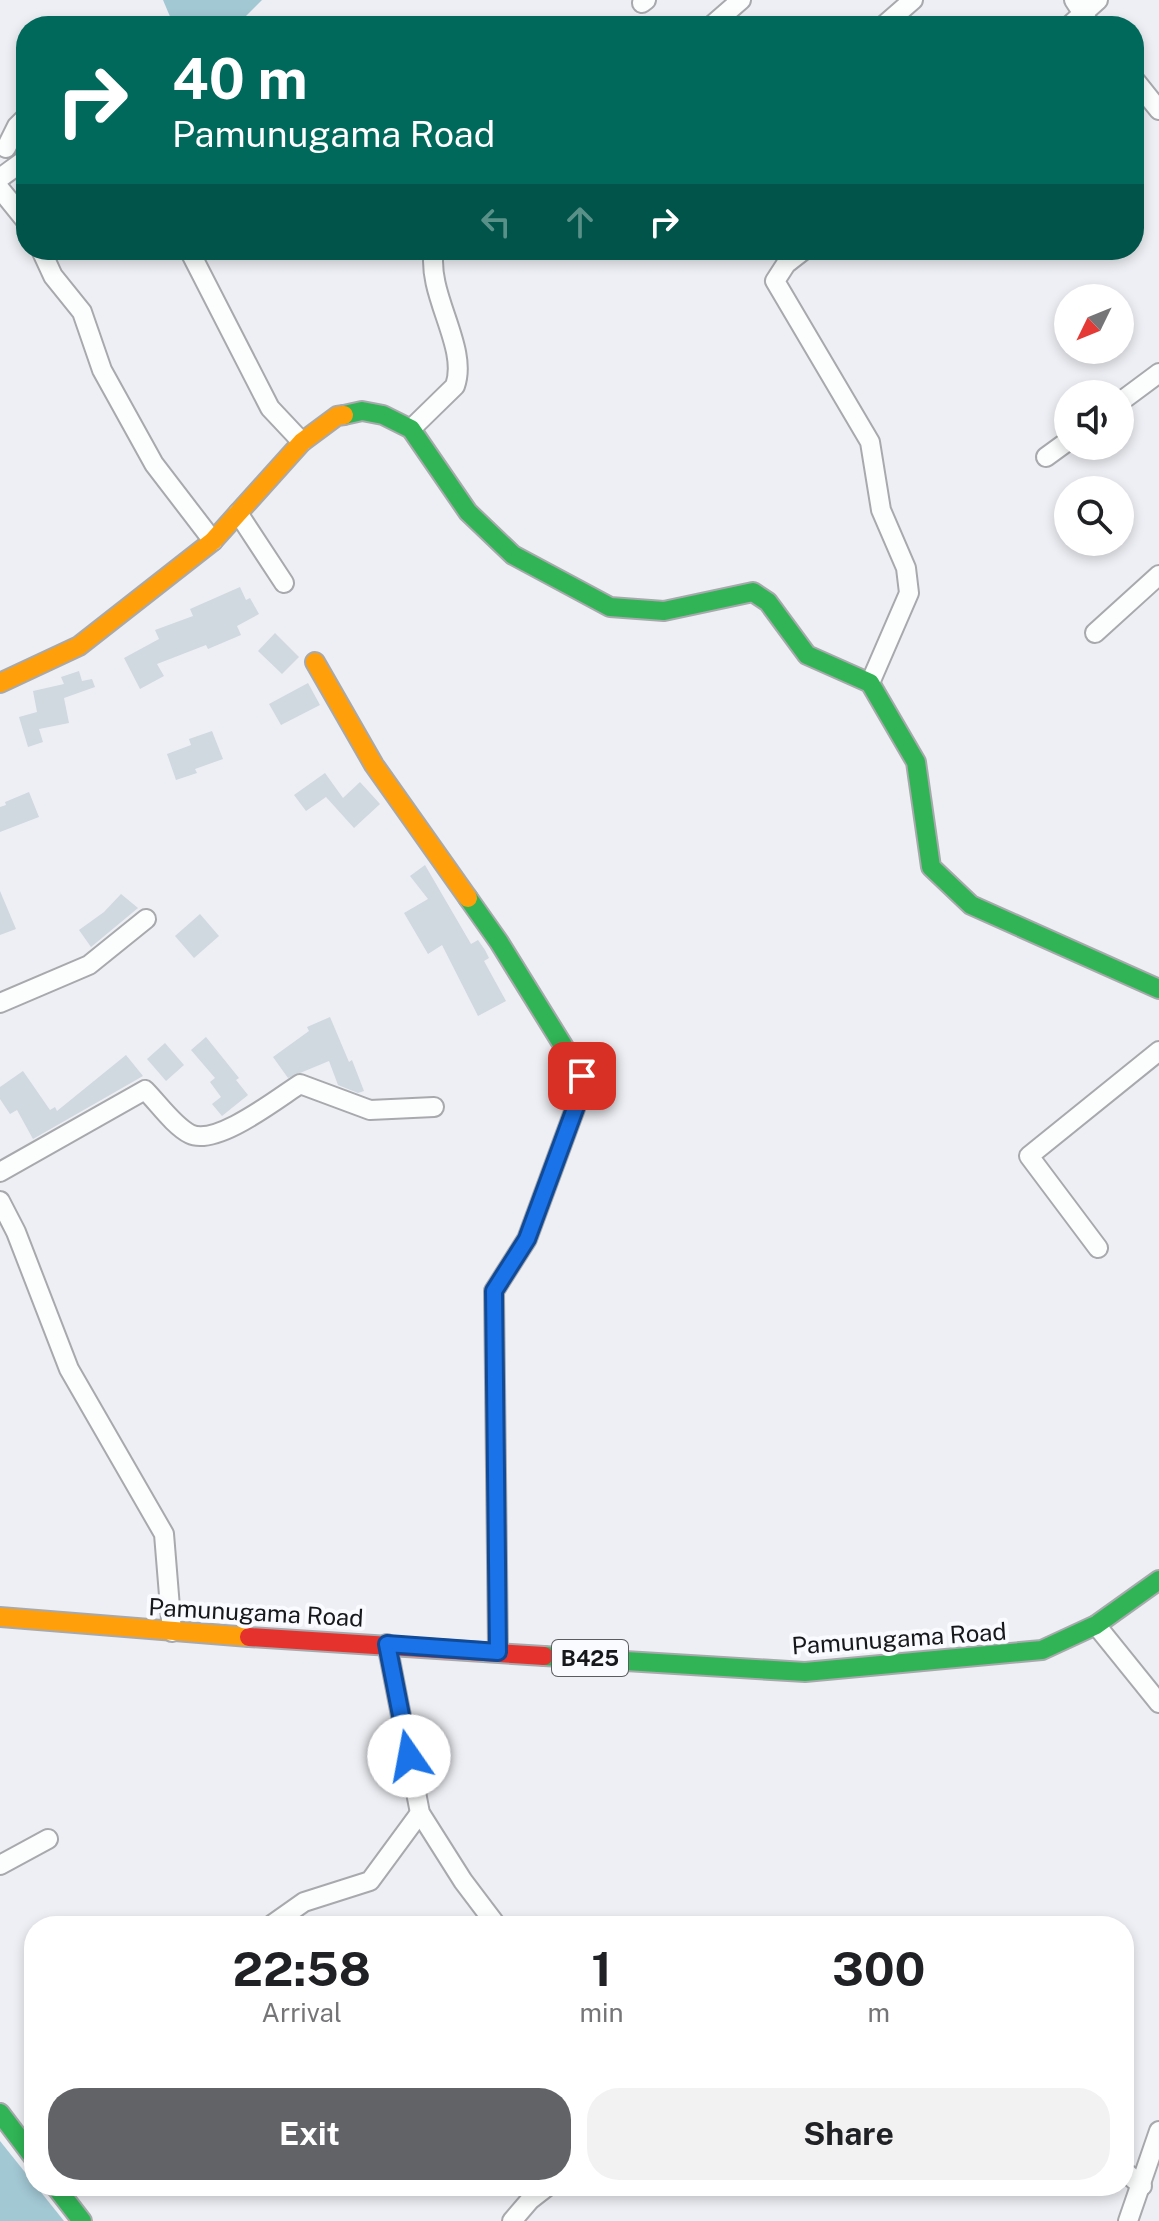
<!DOCTYPE html>
<style>
body{margin:0;font-family:"Public Sans",sans-serif;background:#f2f2f2;color:#202124;height:100vh;display:flex;flex-direction:column;font-size:30px;white-space:nowrap}
*{box-sizing:border-box;margin:0}
p{font-size:26px;color:#757577}
.icon{flex:none;width:44px;height:44px;fill:none;stroke:currentColor;stroke-width:2;stroke-linecap:round;stroke-linejoin:round}
.map{position:relative;flex:1;overflow:hidden}
.details{position:absolute;left:24px;top:1916px;width:1110px;height:280px;display:flex;flex-direction:column;background:#fff;border-radius:32px;box-shadow:0 4px 12px #0003}
.details>*{flex:none}
.banner{position:absolute;left:16px;top:16px;width:1128px;height:244px;border-radius:32px;box-shadow:0 4px 12px #0003;background:#00695c;color:#fff;overflow:hidden}
.needle{width:52px;rotate:227deg}
.tools{position:absolute;left:1054px;top:284px;display:grid;gap:16px}
.tools a{display:grid;place-items:center;width:80px;height:80px;border-radius:50%;background:#fff;box-shadow:0 4px 12px #0003;font-size:40px}
.pin{position:absolute;display:grid;place-items:center;width:68px;height:68px;color:#fff;margin:-34px;border-radius:16px;box-shadow:0 4px 12px #0006}
.me{position:absolute;width:88px;margin:-44px;rotate:348deg;stroke-linejoin:round;filter:drop-shadow(0 0 6px #0008)}
.turn{display:flex;align-items:center;gap:28px;height:168px;padding:0 24px;font-size:36px}
.turn .icon{width:104px;height:104px;stroke-width:2.5}
.turn b{display:block;font-size:56px;line-height:68px}
.lanes{display:flex;align-items:center;height:76px;padding:0 24px;background:#0003;justify-content:center;gap:40px;direction:ltr}
.lanes .off{opacity:.35}
.eta{display:flex;justify-content:space-evenly;align-items:center;height:136px;text-align:center}
.eta b{font-size:48px;font-weight:700;line-height:56px}
.button{display:flex;gap:16px;margin-top:auto;padding:16px 24px}
.button a{flex:1;height:92px;border-radius:32px;background:#626367;color:#fff;font-size:32px;font-weight:700;line-height:92px;text-align:center}
.button a+a{background:#f2f2f2;color:#202124}
.map>svg:first-child{display:block}
.water{fill:#a2c8d4}
.building{fill:#d0d8e0}
.lines{fill:none;stroke-linecap:round;stroke-linejoin:round}
.street-casing{stroke:#a8a9ad;stroke-width:22}
.fast-casing{stroke:#a8a9ad;stroke-width:22}
.slow-casing{stroke:#a8a9ad;stroke-width:22}
.jam-casing{stroke:#a8a9ad;stroke-width:22}
.street{stroke:#fcfdfd;stroke-width:18}
.fast{stroke:#30b455;stroke-width:18}
.slow{stroke:#ff9f0a;stroke-width:18}
.jam{stroke:#e5322d;stroke-width:18}
.route-casing{stroke:#114b97;stroke-width:20}
.route{stroke:#1a73e8;stroke-width:14}
.labels{text-anchor:middle;dominant-baseline:central;stroke-width:8;stroke-linejoin:round;paint-order:stroke}
.shield{fill:#fafbff;stroke:#5b5c5f;stroke-width:2}
.shield-label{font-size:22px;font-weight:bold;fill:#17181b}
.street-label{font-size:24px;fill:#17181b;stroke:#fafbff}
</style>
<div class="map">
<svg width="1159" height="2221" viewBox="0 0 1159 2221">
<rect width="100%" height="100%" fill="#eeeff4"/>
<g class="water">
<path d="M 163,0 L 262,0 L 236,26 L 174,26 Z"/>
<path d="M 0,2141 L 64,2221 L 0,2221 Z"/>
</g>
<g class="building">
<path d="M 240,587 L 246,600 L 250,598 L 259,614 L 237,626 L 241,635 L 208,649 L 206,645 L 157,664 L 164,676 L 140,689 L 124,658 L 159,639 L 155,630 L 193,616 L 190,609 Z"/>
<path d="M 275,633 L 299,657 L 282,674 L 258,651 Z"/>
<path d="M 79,671 L 82,681 L 92,679 L 95,687 L 64,698 L 69,723 L 39,729 L 43,742 L 28,747 L 19,717 L 37,712 L 33,691 L 64,684 L 61,677 Z"/>
<path d="M 308,683 L 320,705 L 281,725 L 269,704 Z"/>
<path d="M 212,731 L 223,759 L 195,769 L 197,773 L 176,780 L 167,754 L 191,745 L 189,739 Z"/>
<path d="M 325,773 L 343,798 L 360,782 L 380,804 L 354,828 L 326,797 L 306,811 L 294,795 Z"/>
<path d="M 29,792 L 39,817 L 0,832 L 0,807 L 6,805 L 5,802 Z"/>
<path d="M 425,865 L 471,944 L 478,940 L 485,950 L 489,958 L 484,961 L 506,1001 L 478,1016 L 442,945 L 428,954 L 404,913 L 428,899 L 410,876 Z"/>
<path d="M 0,891 L 16,929 L 0,935 Z"/>
<path d="M 121,894 L 138,908 L 91,947 L 79,930 L 104,912 Z"/>
<path d="M 200,914 L 219,936 L 194,958 L 175,936 Z"/>
<path d="M 330,1017 L 349,1062 L 352,1060 L 364,1091 L 358,1093 L 338,1085 L 329,1061 L 288,1078 L 273,1057 L 309,1031 L 307,1027 Z"/>
<path d="M 206,1037 L 239,1078 L 236,1080 L 248,1095 L 222,1116 L 212,1104 L 221,1097 L 210,1082 L 215,1078 L 191,1050 Z"/>
<path d="M 165,1043 L 184,1065 L 166,1081 L 147,1059 Z"/>
<path d="M 126,1055 L 143,1076 L 33,1139 L 17,1110 L 10,1114 L 0,1099 L 0,1087 L 23,1071 L 50,1110 L 55,1107 L 57,1111 Z"/>
</g>
<g class="lines">
<g class="street-casing">
<g id="street">
<path d="M 1074,0 L 1091,26"/>
<path d="M 642,3 L 646,0"/>
<path d="M 711,26 L 741,0"/>
<path d="M 883,26 L 913,0"/>
<path d="M 1069,26 L 1098,0"/>
<path d="M 1134,79 L 1159,110"/>
<path d="M 6,148 L 17,126 L 26,117"/>
<path d="M 0,178 L 26,159"/>
<path d="M 0,189 L 26,221"/>
<path d="M 41,250 L 53,276 L 82,312 L 102,370 L 154,464 L 213,541"/>
<path d="M 189,250 L 270,408 L 302,442"/>
<path d="M 804,250 L 786,264 L 775,281 L 870,442 L 881,510 L 906,568 L 909,593 L 870,683"/>
<path d="M 1120,402 L 1159,373"/>
<path d="M 411,429 L 455,386 C 469,347 426,294 434,250"/>
<path d="M 1046,457 L 1068,441"/>
<path d="M 238,513 L 284,583"/>
<path d="M 1095,633 L 1159,575"/>
<path d="M 0,1003 L 89,965 L 146,919"/>
<path d="M 0,1172 L 145,1090 C 158,1103 174,1126 190,1134 C 216,1147 278,1098 300,1084 L 370,1110 L 434,1107"/>
<path d="M 0,1201 L 16,1232 L 69,1369 L 164,1534 L 172,1632"/>
<path d="M 1098,1248 L 1029,1156 L 1159,1051"/>
<path d="M 1096,1625 L 1159,1703"/>
<path d="M 387,1644 L 420,1813 L 463,1881 L 497,1926"/>
<path d="M 0,1865 L 48,1839"/>
<path d="M 270,1926 L 304,1902 L 370,1881 L 420,1813"/>
<path d="M 1124,2171 L 1142,2186"/>
<path d="M 512,2221 L 530,2200 L 548,2186"/>
<path d="M 1128,2221 L 1159,2131"/>
</g>
</g>
<g class="fast-casing">
<g id="fast">
<path d="M 344,415 L 362,411 L 383,415 L 411,429 L 468,512 L 513,555 L 610,607 L 664,611 L 753,592 L 768,602 L 807,655 L 870,683 L 916,762 L 931,867 L 971,905 L 1159,989"/>
<path d="M 468,898 L 499,942 L 582,1076 L 583,1087 L 527,1239 L 494,1291 L 498,1652"/>
<path d="M 544,1656 L 805,1672 L 1042,1650 L 1096,1625 L 1159,1580"/>
<path d="M 0,2113 L 34,2158"/>
<path d="M 55,2186 L 82,2221"/>
</g>
</g>
<g class="slow-casing">
<g id="slow">
<path d="M 315,662 L 374,765 L 468,898"/>
<path d="M 0,683 L 79,646 L 213,541 L 302,442 L 337,416 L 344,415"/>
<path d="M 0,1617 L 249,1637"/>
</g>
</g>
<g class="jam-casing">
<path id="jam" d="M 249,1637 L 544,1656"/>
</g>
<use href="#street" class="street"/>
<use href="#fast" class="fast"/>
<use href="#slow" class="slow"/>
<use href="#jam" class="jam"/>
</g>
<g class="lines">
<g class="route-casing">
<path id="route" d="M 409,1756 L 387,1644 L 498,1652 L 494,1291 L 527,1239 L 583,1087 L 582,1076"/>
</g>
<use href="#route" class="route"/>
</g>
<g class="labels">
<rect class="shield" x="552" y="1640" width="76" height="36" rx="6"/>
<g class="shield-label">
<text x="590" y="1658">B425</text>
</g>
<g class="street-label">
<text transform="translate(256 1612) rotate(3)">Pamunugama Road</text>
<text transform="translate(899 1638) rotate(-4)">Pamunugama Road</text>
</g>
</g>
</svg>
<div class="tools">
<a><svg class="needle" viewBox="-14 -14 28 28"><path d="M0-13l5 13h-10z" fill="#e53935"/><path d="M0 13l5-13h-10z" fill="#757577"/></svg></a>
<a><svg class="icon" aria-label="sound" viewBox="0 0 24 24"><path d="M4 9h4l5-4v14l-5-4H4zM17 9q2 3 0 6"/></svg></a>
<a><svg class="icon" aria-label="search" viewBox="0 0 24 24"><circle cx="10" cy="10" r="6"/><path d="M15 15l6 6"/></svg></a>
</div>
<div class="pin" style="left:582px;top:1076px;background:#d93025"><svg class="icon" aria-label="arrive" viewBox="0 0 24 24"><path d="M6 21V4h12l-3 4 3 4H6"/></svg></div>
<svg class="me" style="left:409px;top:1756px" viewBox="-20 -20 40 40"><circle r="19" fill="#fff"/><path d="M0-13L10 11 0 6-10 11z" fill="#1a73e8"/></svg>
<div class="banner">
<div class="turn"><svg class="icon" aria-label="right" viewBox="0 0 24 24"><path d="M7 20v-9h11M14 6l5 5-5 5"/></svg><div><b>40 m</b>Pamunugama Road</div></div>
<div class="lanes"><svg class="icon off" aria-label="left" viewBox="0 0 24 24"><path d="M17 20v-9H6M10 6l-5 5 5 5"/></svg><svg class="icon off" aria-label="ahead" viewBox="0 0 24 24"><path d="M12 20V5M6 11l6-6 6 6"/></svg><svg class="icon" aria-label="right" viewBox="0 0 24 24"><path d="M7 20v-9h11M14 6l5 5-5 5"/></svg></div>
</div>
<section class="details">
<div class="eta">
<div><b>22:58</b><p>Arrival</p></div>
<div><b>1</b><p>min</p></div>
<div><b>300</b><p>m</p></div>
</div>
<div class="button"><a>Exit</a><a>Share</a></div>
</section>
</div>
